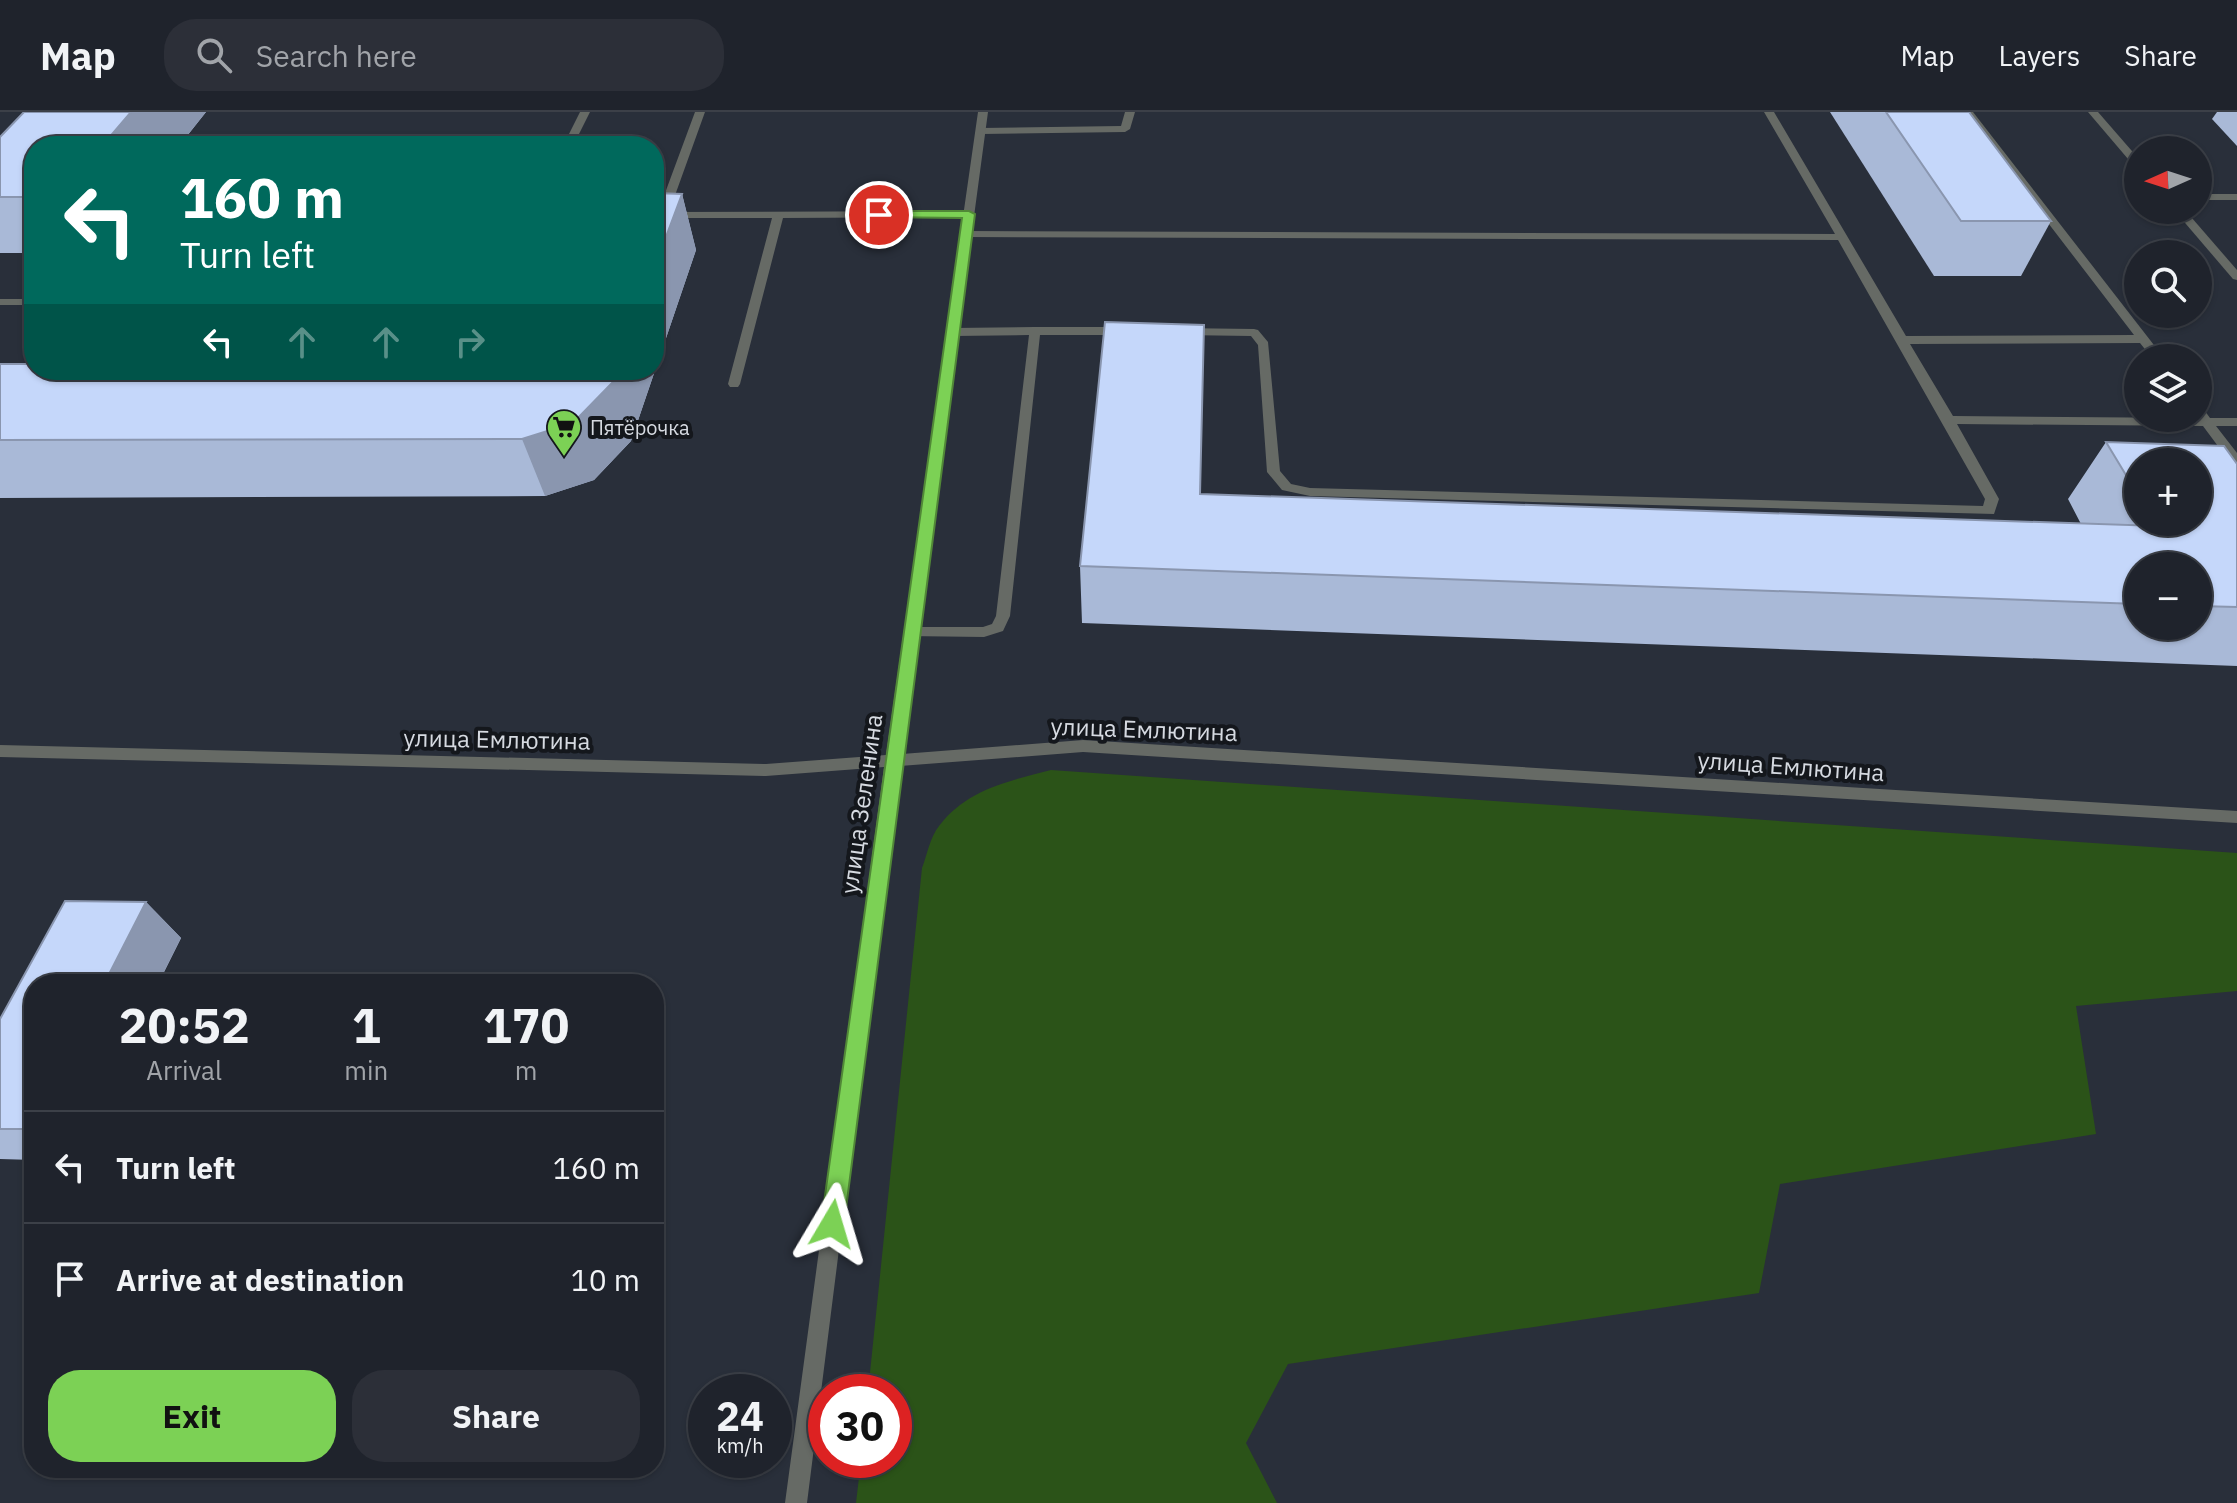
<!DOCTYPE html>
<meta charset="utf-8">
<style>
body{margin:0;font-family:"IBM Plex Sans",sans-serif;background:#2c2f38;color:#f1f3f6;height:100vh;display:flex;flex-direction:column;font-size:30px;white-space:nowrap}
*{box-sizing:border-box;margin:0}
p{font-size:26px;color:#a1a4a9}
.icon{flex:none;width:44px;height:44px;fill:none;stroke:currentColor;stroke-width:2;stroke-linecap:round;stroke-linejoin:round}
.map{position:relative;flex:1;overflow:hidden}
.side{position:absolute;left:24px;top:862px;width:640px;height:504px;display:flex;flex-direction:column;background:#1f232c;border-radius:32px;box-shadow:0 2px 6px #0004,0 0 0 2px #3c4048}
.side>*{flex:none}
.banner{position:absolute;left:24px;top:24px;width:640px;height:244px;border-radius:32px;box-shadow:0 2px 6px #0004,0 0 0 2px #3c4048;background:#00695c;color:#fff;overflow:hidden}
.needle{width:52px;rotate:267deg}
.buttons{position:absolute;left:2124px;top:24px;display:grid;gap:16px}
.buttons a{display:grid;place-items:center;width:88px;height:88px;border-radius:50%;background:#1f232c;box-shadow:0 2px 6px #0004,0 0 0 2px #3c4048;font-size:40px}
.speed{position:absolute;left:688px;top:1262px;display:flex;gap:16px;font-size:40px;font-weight:700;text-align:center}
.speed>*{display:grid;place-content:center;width:104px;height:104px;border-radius:50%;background:#1f232c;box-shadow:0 2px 6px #0004,0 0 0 2px #3c4048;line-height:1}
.speed small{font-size:20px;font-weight:400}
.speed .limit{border:12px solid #d22;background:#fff;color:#111}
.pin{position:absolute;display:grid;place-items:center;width:68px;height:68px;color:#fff;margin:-34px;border:4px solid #fff;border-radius:50%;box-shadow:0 2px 8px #0007}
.me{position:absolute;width:88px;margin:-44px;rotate:7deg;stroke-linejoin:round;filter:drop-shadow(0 0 6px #0008)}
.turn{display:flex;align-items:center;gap:28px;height:168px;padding:0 24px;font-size:36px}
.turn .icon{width:104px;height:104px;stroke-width:2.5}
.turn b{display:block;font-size:56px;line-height:68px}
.lanes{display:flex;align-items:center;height:76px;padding:0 24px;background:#0003;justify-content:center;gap:40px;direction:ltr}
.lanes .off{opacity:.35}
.eta{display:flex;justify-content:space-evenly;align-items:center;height:136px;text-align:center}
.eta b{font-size:48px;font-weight:700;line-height:56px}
.cta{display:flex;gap:16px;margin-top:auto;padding:16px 24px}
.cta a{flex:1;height:92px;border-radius:32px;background:#7cd155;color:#111;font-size:32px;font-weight:700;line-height:92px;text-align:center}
.cta a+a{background:#2c2f38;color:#f1f3f6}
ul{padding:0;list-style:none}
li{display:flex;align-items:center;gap:24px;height:112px;padding:0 24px;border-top:2px solid #3c4048}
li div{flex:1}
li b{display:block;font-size:30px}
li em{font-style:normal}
header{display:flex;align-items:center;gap:48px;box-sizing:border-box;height:112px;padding:0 40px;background:#1f232c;border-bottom:2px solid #3c4048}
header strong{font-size:38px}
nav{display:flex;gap:44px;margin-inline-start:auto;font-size:28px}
.search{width:560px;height:72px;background:#2c2f38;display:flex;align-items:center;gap:20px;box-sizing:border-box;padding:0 28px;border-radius:32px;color:#a1a4a9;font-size:30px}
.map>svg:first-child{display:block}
.green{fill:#2b5318}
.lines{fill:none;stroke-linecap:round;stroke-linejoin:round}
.lane{fill:#666a65;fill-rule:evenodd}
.street{fill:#666a65;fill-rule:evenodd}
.wall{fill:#a9b9d7;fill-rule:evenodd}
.shaded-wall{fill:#8a96af}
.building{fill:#c5d7fa;stroke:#8a96af;stroke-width:2}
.route{fill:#7cd155;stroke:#518837;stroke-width:2}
.labels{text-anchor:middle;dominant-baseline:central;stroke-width:8;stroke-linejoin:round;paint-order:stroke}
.far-poi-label{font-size:20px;fill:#d6dae1;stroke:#14171c;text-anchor:start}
.street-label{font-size:24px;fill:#d6dae1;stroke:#14171c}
</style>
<header>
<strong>Map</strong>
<div class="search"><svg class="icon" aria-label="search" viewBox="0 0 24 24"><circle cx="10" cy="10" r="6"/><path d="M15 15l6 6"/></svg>Search here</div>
<nav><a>Map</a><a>Layers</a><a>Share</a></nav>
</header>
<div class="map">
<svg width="2237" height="1391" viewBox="0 0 2237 1391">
<rect width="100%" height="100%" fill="#292f3a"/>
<path class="green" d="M 1051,658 L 2237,741 L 2237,879 L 2076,894 L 2096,1022 L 1780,1072 L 1759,1181 L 1288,1252 L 1246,1331 L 1277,1391 L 856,1391 L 861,1348 L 894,1348 L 894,1280 L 868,1280 L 922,756 C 927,743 930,725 939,714 C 967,677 1009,669 1051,658 Z"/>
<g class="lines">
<g class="lane">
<path d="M 580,0 L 590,0 L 573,34 L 563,34 Z"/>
<path d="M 695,0 L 705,0 L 669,100 L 969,99 L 974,102 L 969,105 L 783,106 L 740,272 L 738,275 L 730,275 L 728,272 L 772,106 L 654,106 L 654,100 L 658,100 Z"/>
<path d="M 1125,0 L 1135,0 L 1130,17 L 1125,20 L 981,22 L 976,19 L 981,16 L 1121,14 Z"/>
<path d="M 1764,0 L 1774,0 L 1906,224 L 2134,223 L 1963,0 L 1973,0 L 2164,246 L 2152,246 L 2140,231 L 1910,232 L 1953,304 L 2198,306 L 2198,294 L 2202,295 L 2210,306 L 2237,306 L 2237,314 L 2216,314 L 2237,341 L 2237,354 L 2232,353 L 2203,314 L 1957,312 L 1999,387 L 1994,402 L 1310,384 L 1282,378 L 1267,360 L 1258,233 L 1251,224 L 1182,223 L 1176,219 L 1178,216 L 1254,217 L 1258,218 L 1268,230 L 1280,359 L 1291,372 L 1310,376 L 1983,394 L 1985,387 L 1838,128 L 966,125 L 961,122 L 966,119 L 1835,122 Z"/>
<rect x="2198" y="82" width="39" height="6"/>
<rect x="0" y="187" width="34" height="6"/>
<path d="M 1035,215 L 1123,215 L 1129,219 L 1123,223 L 1040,223 L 1010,504 L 1003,519 L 984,525 L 906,524 L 904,520 L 911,515 L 983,515 L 992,512 L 996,504 L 1029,223 L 953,224 L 947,220 L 953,216 Z"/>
</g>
<g class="street">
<path d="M 978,0 L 988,0 L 902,642 L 1083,628 L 2237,699 L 2237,711 L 1083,640 L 900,654 L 807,1391 L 785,1391 L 884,655 L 766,664 L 0,645 L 0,633 L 766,652 L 886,643 Z"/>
<path d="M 2088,0 L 2098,0 L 2138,46 L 2138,55 L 2134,54 Z"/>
<path d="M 2174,98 L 2185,98 L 2237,158 L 2237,168 L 2233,167 Z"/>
</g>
</g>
<g class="wall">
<path d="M 24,0 L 206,0 L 179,34 L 34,34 L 34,141 L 0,141 L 0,25 Z"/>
<path d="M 1830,0 L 1969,0 L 2051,109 L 2021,164 L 1934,164 Z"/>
<path d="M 2217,0 L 2237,0 L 2237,34 L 2212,7 Z"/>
<path d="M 682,82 L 696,138 L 631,329 L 594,368 L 545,384 L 0,386 L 0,252 L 654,258 Z"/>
<path d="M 2106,330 L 2237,352 L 2237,554 L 1082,511 L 1080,454 L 1200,382 L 2081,412 L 2068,387 ZM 2138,350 L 2198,410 L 2138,410 ZM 2138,454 L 2198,454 L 2198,514 L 2138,514 Z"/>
<path d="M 65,789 L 146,790 L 181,826 L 158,872 L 34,872 L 34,1048 L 0,1047 L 0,907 Z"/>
</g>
<g class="shaded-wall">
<path d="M 131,0 L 206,0 L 179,34 L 102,34 Z"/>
<path d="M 682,82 L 696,138 L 631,329 L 594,368 L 545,384 L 522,327 L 617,258 L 654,258 L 654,157 Z"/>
<path d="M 146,790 L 181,826 L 158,872 L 104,872 Z"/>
</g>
<g class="building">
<path d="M 24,0 L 131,0 L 102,34 L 34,34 L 34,85 L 0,85 L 0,25 Z"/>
<path d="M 1886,0 L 1969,0 L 2051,109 L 1961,109 Z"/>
<path d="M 654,81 L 682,82 L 654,157 Z"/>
<path d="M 1105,210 L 1204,213 L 1200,382 L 2157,414 L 2154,410 L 2198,410 L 2198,350 L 2138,350 L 2138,383 L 2106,330 L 2224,334 L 2237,352 L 2237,495 L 2198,494 L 2198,454 L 2138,454 L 2138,492 L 1080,454 Z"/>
<path d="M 0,252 L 34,252 L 34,258 L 617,258 L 612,271 L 573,311 L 522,327 L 0,328 Z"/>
<path d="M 65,789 L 146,790 L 104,872 L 34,872 L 34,1009 L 30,1017 L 0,1017 L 0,907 Z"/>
</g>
<path class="route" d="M 879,99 L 969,99 L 975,102 L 844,1112 L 840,1120 L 832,1123 L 824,1120 L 821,1112 L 962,106 L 875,105 L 873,103 Z"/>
<defs>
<g id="supermarket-pin" transform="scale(1.8)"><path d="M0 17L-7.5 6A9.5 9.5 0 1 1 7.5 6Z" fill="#7cd155" stroke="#14171c"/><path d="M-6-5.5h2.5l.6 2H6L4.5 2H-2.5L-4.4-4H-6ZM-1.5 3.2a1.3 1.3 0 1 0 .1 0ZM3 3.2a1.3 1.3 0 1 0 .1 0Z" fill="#111"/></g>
</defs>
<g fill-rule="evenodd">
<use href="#supermarket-pin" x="564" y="315"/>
</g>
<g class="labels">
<g class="far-poi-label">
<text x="590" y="315">Пятёрочка</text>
</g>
<g class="street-label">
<text transform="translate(1144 617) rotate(2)">улица Емлютина</text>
<text transform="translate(497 627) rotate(1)">улица Емлютина</text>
<text transform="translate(1791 654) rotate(4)">улица Емлютина</text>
<text transform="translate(861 692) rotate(-82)">улица Зеленина</text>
</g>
</g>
</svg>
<div class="buttons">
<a><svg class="needle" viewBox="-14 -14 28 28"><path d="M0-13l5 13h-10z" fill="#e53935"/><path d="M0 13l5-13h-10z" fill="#a1a4a9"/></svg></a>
<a><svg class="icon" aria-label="search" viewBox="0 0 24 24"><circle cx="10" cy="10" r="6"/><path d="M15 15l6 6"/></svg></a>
<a><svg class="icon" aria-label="layers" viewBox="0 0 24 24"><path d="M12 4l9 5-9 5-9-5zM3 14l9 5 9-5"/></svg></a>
<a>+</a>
<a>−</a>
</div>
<div class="speed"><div>24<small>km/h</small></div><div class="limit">30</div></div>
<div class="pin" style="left:879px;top:103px;background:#d93025"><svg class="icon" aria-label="arrive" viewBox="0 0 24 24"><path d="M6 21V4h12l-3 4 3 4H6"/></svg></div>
<svg class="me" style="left:832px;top:1112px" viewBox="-20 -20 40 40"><path d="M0-17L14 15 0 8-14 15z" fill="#7cd155" stroke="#fff" stroke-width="4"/></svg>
<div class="banner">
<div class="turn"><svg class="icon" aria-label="left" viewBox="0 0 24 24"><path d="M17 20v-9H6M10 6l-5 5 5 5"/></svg><div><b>160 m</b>Turn left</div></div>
<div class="lanes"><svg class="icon" aria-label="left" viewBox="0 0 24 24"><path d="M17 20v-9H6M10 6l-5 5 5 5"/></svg><svg class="icon off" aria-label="ahead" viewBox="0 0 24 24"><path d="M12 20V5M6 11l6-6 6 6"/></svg><svg class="icon off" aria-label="ahead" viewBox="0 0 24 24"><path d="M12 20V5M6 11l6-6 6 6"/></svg><svg class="icon off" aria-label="right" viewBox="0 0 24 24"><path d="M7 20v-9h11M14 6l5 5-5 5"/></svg></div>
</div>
<section class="side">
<div class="eta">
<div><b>20:52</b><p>Arrival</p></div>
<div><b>1</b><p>min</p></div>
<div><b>170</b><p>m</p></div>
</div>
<ul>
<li><svg class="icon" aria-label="left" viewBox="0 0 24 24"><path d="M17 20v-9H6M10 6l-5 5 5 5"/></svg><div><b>Turn left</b></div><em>160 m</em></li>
<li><svg class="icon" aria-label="arrive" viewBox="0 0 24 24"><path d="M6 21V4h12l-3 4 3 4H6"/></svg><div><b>Arrive at destination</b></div><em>10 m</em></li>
</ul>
<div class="cta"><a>Exit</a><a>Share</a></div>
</section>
</div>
